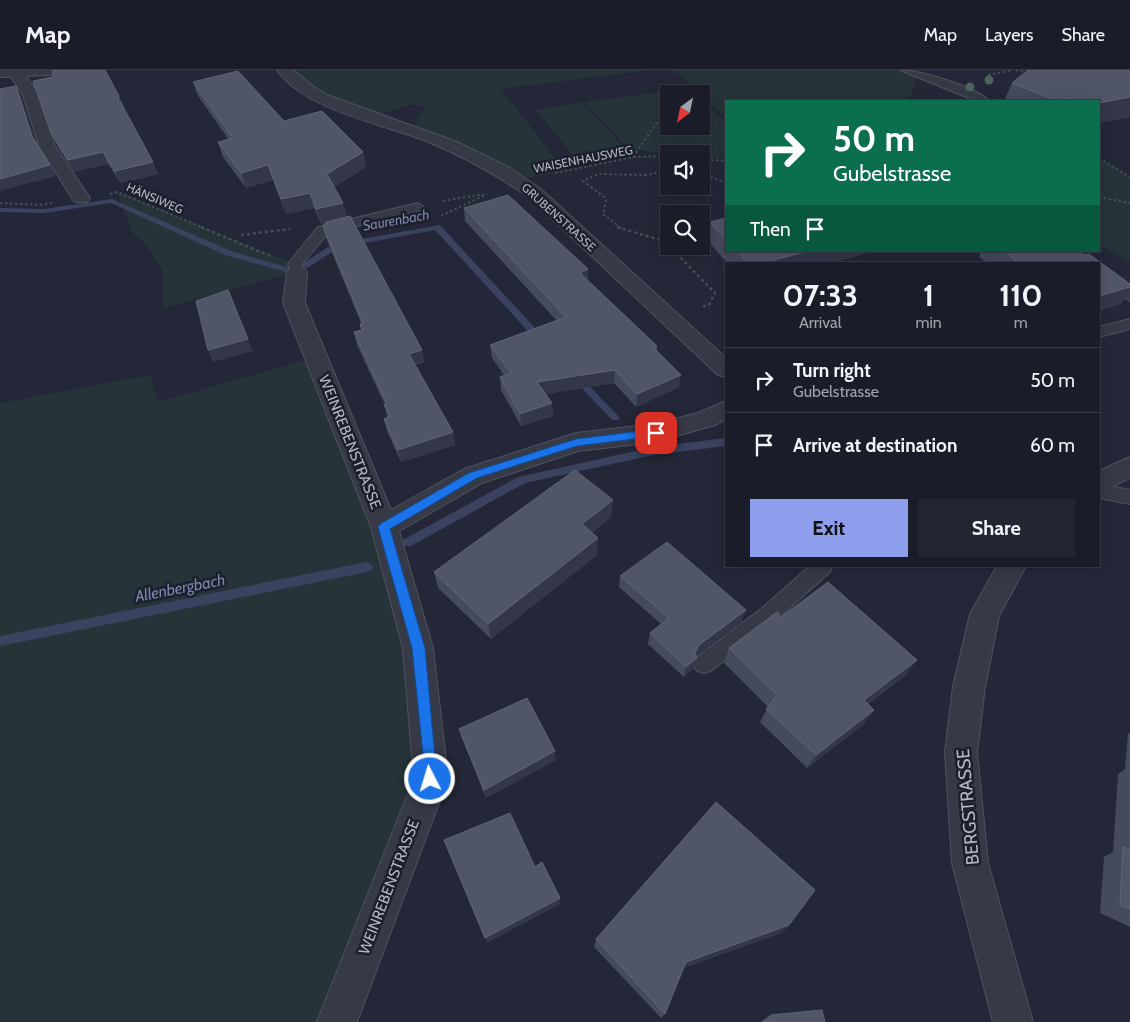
<!DOCTYPE html>
<meta charset="utf-8">
<style>
body{margin:0;font-family:Cabin,sans-serif;background:#232631;color:#f1f3f6;height:100vh;display:flex;flex-direction:column;font-size:19px;white-space:nowrap}
*{box-sizing:border-box;margin:0}
p{font-size:16px;color:#9fa2a8}
.icon{flex:none;width:28px;height:28px;fill:none;stroke:currentColor;stroke-width:2;stroke-linecap:round;stroke-linejoin:round}
.map{position:relative;flex:1;overflow:hidden}
.panel{position:absolute;left:725px;top:192px;width:375px;height:305px;display:flex;flex-direction:column;background:#1a1d29;border-radius:0px;box-shadow:0 2px 12px #0003,0 0 0 1px #383b46}
.panel>*{flex:none}
.top-card{position:absolute;left:725px;top:30px;width:375px;height:152px;border-radius:0px;box-shadow:0 2px 12px #0003,0 0 0 1px #383b46;background:#0b6e4f;color:#fff;overflow:hidden}
.needle{width:32px;rotate:213deg}
.buttons{position:absolute;left:660px;top:15px;display:grid;gap:10px}
.buttons a{display:grid;place-items:center;width:50px;height:50px;border-radius:0px;background:#1a1d29;box-shadow:0 2px 12px #0003,0 0 0 1px #383b46;font-size:25px}
.pin{position:absolute;display:grid;place-items:center;width:42px;height:42px;color:#fff;margin:-21px;border-radius:10px;box-shadow:0 2px 8px #0006}
.me{position:absolute;width:55px;margin:-28px;rotate:355deg;stroke-linejoin:round;filter:drop-shadow(0 0 4px #0008)}
.turn{display:flex;align-items:center;gap:18px;height:105px;padding:0 25px;font-size:22px}
.turn .icon{width:65px;height:65px;stroke-width:2.5}
.turn b{display:block;font-size:35px;line-height:42px}
.then{display:flex;align-items:center;height:48px;padding:0 25px;background:#0003;gap:10px;font-size:19px}
.eta{display:flex;justify-content:space-evenly;align-items:center;height:85px;text-align:center}
.eta b{font-size:30px;font-weight:800;line-height:35px}
.cta{display:flex;gap:10px;margin-top:auto;padding:10px 25px}
.cta a{flex:1;height:58px;border-radius:0px;background:#8d9eed;color:#111;font-size:20px;font-weight:800;line-height:58px;text-align:center}
.cta a+a{background:#232631;color:#f1f3f6}
ul{padding:0;list-style:none}
li{display:flex;align-items:center;gap:15px;height:65px;padding:0 25px;border-top:1px solid #383b46}
li div{flex:1}
li b{display:block;font-size:19px}
li em{font-style:normal}
header{display:flex;align-items:center;gap:30px;box-sizing:border-box;height:70px;padding:0 25px;background:#1a1d29;border-bottom:1px solid #383b46}
header strong{font-size:24px}
nav{display:flex;gap:28px;margin-inline-start:auto;font-size:18px}
.map>svg:first-child{display:block}
.green{fill:#263439}
.lines{fill:none;stroke-linecap:round;stroke-linejoin:round}
.stream{fill:#3a425f;fill-rule:evenodd}
.service-casing{stroke:#4e525f;stroke-width:2}
.minor-casing{stroke:#4e525f;stroke-width:2}
.tertiary-casing{stroke:#4e525f;stroke-width:2}
.path-far1{stroke:#434f55;stroke-width:2;stroke-dasharray:2.5 2.5;stroke-linecap:butt}
.path{stroke:#434f55;stroke-width:2.5;stroke-dasharray:3 3;stroke-linecap:butt}
.service{fill:#363a47;fill-rule:evenodd}
.minor{fill:#363a47;fill-rule:evenodd}
.tertiary{fill:#363a47;fill-rule:evenodd}
.tree{fill:#4b625d}
.wall{fill:#454a5c}
.shaded-wall{fill:#333748}
.building{fill:#515667;stroke:#606476}
.route{fill:#1a73e8;stroke:#114b97}
.labels{text-anchor:middle;dominant-baseline:central;stroke-width:5;stroke-linejoin:round;paint-order:stroke}
.far-street-label{font-size:12px;fill:#b1b5c4;stroke:#1c1f2c}
.far-water-label{font-size:14px;font-style:italic;fill:#7c86aa;stroke:#1c1f2c}
.street-label{font-size:15px;fill:#b1b5c4;stroke:#1c1f2c}
.water-label{font-size:16px;font-style:italic;fill:#7c86aa;stroke:#1c1f2c}
.near-street-label{font-size:18px;fill:#b1b5c4;stroke:#1c1f2c}
</style>
<header>
<strong>Map</strong>
<nav><a>Map</a><a>Layers</a><a>Share</a></nav>
</header>
<div class="map">
<svg width="1130" height="952" viewBox="0 0 1130 952">
<rect width="100%" height="100%" fill="#232737"/>
<g class="green">
<path d="M 284,0 L 651,0 L 501,19 L 565,101 L 517,110 L 420,63 L 414,52 L 426,37 C 406,31 403,39 385,43 C 347,50 313,20 284,0 Z"/>
<path d="M 674,0 L 905,0 L 917,4 L 909,31 L 726,31 L 726,49 Z"/>
<path d="M 688,18 L 695,24 L 669,24 L 669,56 L 701,56 L 701,30 L 726,52 L 726,89 L 701,87 L 701,84 L 672,84 L 629,79 L 585,32 Z"/>
<path d="M 582,32 L 625,79 L 576,89 L 536,40 Z"/>
<path d="M 1099,88 L 1130,107 L 1130,192 L 1099,174 Z"/>
<path d="M 117,122 L 295,194 L 297,202 L 163,238 L 162,200 L 145,174 L 132,162 Z"/>
<path d="M 316,287 L 384,457 L 431,709 L 337,952 L 0,952 L 0,333 L 150,305 L 158,332 Z"/>
</g>
<g class="lines">
<g class="stream">
<path d="M 112,129 L 231,181 L 286,197 L 303,193 L 333,174 L 440,155 L 546,270 L 541,273 L 538,272 L 435,160 L 338,178 L 309,197 L 286,202 L 225,185 L 111,133 L 44,143 L 0,142 L 0,138 L 44,139 Z"/>
<path d="M 576,304 L 579,305 L 618,346 L 620,348 L 618,350 L 612,350 L 573,309 L 573,305 Z"/>
<path d="M 726,368 L 726,376 L 654,385 L 525,413 L 411,476 L 403,476 L 401,473 L 403,470 L 518,407 L 654,377 Z"/>
<path d="M 367,492 L 371,494 L 373,497 L 371,500 L 367,502 L 0,576 L 0,566 Z"/>
</g>
<g class="service-casing">
<g id="service">
<path d="M 900,0 C 920,0 976,17 989,31 L 976,31 Z"/>
<path d="M 418,133 L 424,137 L 422,140 L 328,163 L 302,194 L 304,202 L 302,205 L 292,205 L 288,194 L 318,157 Z"/>
<path d="M 1099,201 L 1130,220 L 1130,231 L 1099,211 Z"/>
<path d="M 1130,249 L 1130,259 L 1099,267 L 1099,257 Z"/>
<path d="M 1099,414 L 1130,420 L 1130,434 L 1099,428 Z"/>
<path d="M 810,496 L 832,496 L 830,502 L 775,551 L 711,601 L 704,603 L 697,601 L 694,594 L 697,587 L 761,539 Z"/>
</g>
</g>
<g class="minor-casing">
<g id="minor">
<path d="M 0,0 L 75,0 L 68,4 L 26,6 L 39,25 L 55,76 L 90,128 L 87,132 L 75,132 L 72,128 L 39,76 L 23,25 L 11,7 L 0,7 Z"/>
<path d="M 277,0 L 293,0 L 314,17 L 327,25 L 457,72 L 510,98 L 542,120 L 726,288 L 726,307 L 718,305 L 530,128 C 497,105 463,86 426,71 C 383,54 303,39 277,0 Z"/>
<path d="M 297,196 L 304,198 L 307,202 L 305,233 L 391,440 L 464,399 L 576,363 L 655,354 L 698,343 L 726,331 L 726,349 L 715,355 L 655,372 L 578,381 L 482,413 L 399,461 L 433,578 L 448,709 L 357,952 L 317,952 L 414,709 L 403,578 L 371,457 L 283,233 L 287,202 L 290,198 Z"/>
</g>
</g>
<g class="tertiary-casing">
<g id="tertiary">
<path d="M 1130,387 L 1130,408 L 1099,423 L 1099,401 Z"/>
<path d="M 997,496 L 1026,496 L 999,546 L 985,617 L 977,682 L 988,793 L 1033,952 L 993,952 L 952,793 L 945,682 L 953,617 L 970,544 Z"/>
</g>
</g>
<g class="path-far1">
<path d="M 1016,0 L 1029,3"/>
<path d="M 988,5 L 1012,0"/>
<path d="M 633,87 L 658,51"/>
<path d="M 1099,88 L 1130,107"/>
<path d="M 701,89 L 726,91"/>
<path d="M 555,103 L 633,87 L 669,86"/>
<path d="M 701,103 L 726,113"/>
<path d="M 110,124 L 117,122 L 204,158"/>
<path d="M 1099,127 L 1130,133"/>
<path d="M 443,131 L 484,124"/>
<path d="M 0,133 L 40,135 L 52,133"/>
<path d="M 441,146 L 487,124"/>
<path d="M 621,158 L 603,144 L 606,130 L 604,127 L 583,111 L 598,104 L 648,105 L 669,99"/>
</g>
<g class="path">
<path d="M 201,157 L 273,187"/>
<path d="M 617,157 L 660,170 L 674,181 L 715,223 L 709,235 L 701,237"/>
<path d="M 241,165 L 290,159"/>
</g>
<use href="#service" class="service"/>
<use href="#minor" class="minor"/>
<use href="#tertiary" class="tertiary"/>
</g>
<g class="tree">
<circle cx="989" cy="10" r="4.5"/>
<circle cx="970" cy="17" r="4.5"/>
</g>
<g class="wall">
<path d="M 1130,0 L 1130,47 L 1099,53 L 1099,31 L 1004,31 L 1012,13 Z"/>
<path d="M 193,12 L 284,51 L 363,82 L 366,97 L 334,117 L 343,133 L 347,147 L 425,292 L 415,295 L 453,362 L 455,375 L 401,392 L 387,361 L 384,349 L 387,347 L 385,335 L 357,275 L 354,262 L 361,260 L 360,254 L 361,253 L 326,168 L 323,156 L 325,153 L 321,154 L 314,138 L 286,144 L 273,110 L 246,118 L 223,87 L 218,72 L 229,70 L 198,26 Z"/>
<path d="M 119,26 L 124,37 L 124,39 L 158,104 L 121,113 L 108,94 L 74,102 L 57,75 L 51,63 Z"/>
<path d="M 464,138 L 588,199 L 588,211 L 657,276 L 657,280 L 679,317 L 636,337 L 614,313 L 546,324 L 552,333 L 553,346 L 521,356 L 501,320 L 500,307 L 504,305 L 492,288 L 490,275 L 557,251 L 465,151 Z"/>
<path d="M 726,148 L 726,181 L 876,181 L 826,194 L 728,194 L 707,170 L 710,152 Z"/>
<path d="M 981,181 L 1079,181 L 1084,185 L 1089,184 L 1130,214 L 1130,221 L 1121,234 L 1099,241 L 1099,194 L 988,194 L 979,187 Z"/>
<path d="M 611,447 L 592,463 L 597,485 L 491,569 L 438,518 L 434,502 Z"/>
<path d="M 620,506 L 742,551 L 696,585 L 697,588 L 694,598 L 684,607 L 648,574 L 650,563 L 661,554 L 619,517 Z"/>
<path d="M 781,547 L 906,605 L 868,634 L 864,654 L 807,698 L 760,652 L 768,637 L 724,593 L 729,578 Z"/>
<path d="M 459,659 L 556,690 L 486,728 L 462,668 Z"/>
<path d="M 1130,663 L 1130,857 L 1100,843 L 1104,787 L 1113,782 L 1118,704 L 1125,699 L 1128,664 Z"/>
<path d="M 789,855 L 781,863 L 683,898 L 665,944 L 661,948 L 594,877 L 596,869 Z"/>
<path d="M 771,945 L 825,952 L 760,952 Z"/>
</g>
<g class="shaded-wall">
<path d="M 16,16 L 21,26 L 37,77 L 32,66 Z"/>
<path d="M 119,26 L 124,37 L 123,43 L 118,32 Z"/>
<path d="M 1130,27 L 1130,47 L 1099,53 L 1099,33 Z"/>
<path d="M 103,82 L 108,94 L 74,102 L 68,90 Z"/>
<path d="M 363,82 L 366,97 L 331,119 L 327,104 Z"/>
<path d="M 153,92 L 158,104 L 121,113 L 115,101 Z"/>
<path d="M 50,95 L 56,106 L 0,121 L 0,109 Z"/>
<path d="M 268,95 L 273,110 L 246,118 L 241,103 Z"/>
<path d="M 310,123 L 314,138 L 286,144 L 281,129 Z"/>
<path d="M 343,133 L 347,148 L 321,154 L 316,139 Z"/>
<path d="M 809,181 L 876,181 L 826,194 L 758,194 Z"/>
<path d="M 588,199 L 588,212 L 580,203 Z"/>
<path d="M 1130,217 L 1130,221 L 1121,234 L 1099,241 L 1099,226 Z"/>
<path d="M 248,269 L 253,281 L 213,292 L 208,280 Z"/>
<path d="M 422,280 L 425,292 L 411,296 L 409,284 Z"/>
<path d="M 615,300 L 614,313 L 538,325 L 537,312 Z"/>
<path d="M 681,305 L 679,317 L 636,337 L 637,324 Z"/>
<path d="M 552,333 L 553,346 L 521,356 L 520,344 Z"/>
<path d="M 453,362 L 455,375 L 401,392 L 398,380 Z"/>
<path d="M 613,430 L 611,447 L 581,471 L 582,454 Z"/>
<path d="M 598,468 L 597,485 L 491,569 L 488,554 Z"/>
<path d="M 746,540 L 742,551 L 696,586 L 697,588 L 694,598 L 684,607 L 686,597 L 699,575 Z"/>
<path d="M 917,590 L 906,605 L 854,644 L 864,630 Z"/>
<path d="M 874,640 L 864,654 L 807,698 L 816,685 Z"/>
<path d="M 555,681 L 556,690 L 486,728 L 484,720 Z"/>
<path d="M 560,828 L 560,834 L 487,873 L 485,868 Z"/>
<path d="M 789,855 L 781,863 L 681,899 L 686,892 Z"/>
</g>
<g class="building">
<path d="M 52,0 L 105,0 L 119,26 L 118,32 L 120,31 L 153,92 L 115,101 L 103,82 L 68,90 L 51,63 L 33,11 L 53,7 Z"/>
<path d="M 1028,0 L 1130,0 L 1130,27 L 1099,33 L 1099,31 L 1075,31 L 1066,28 L 1058,31 L 1012,13 Z"/>
<path d="M 238,1 L 284,51 L 322,41 L 363,82 L 327,104 L 343,133 L 316,139 L 310,123 L 281,129 L 268,95 L 241,103 L 218,72 L 233,68 L 193,12 Z"/>
<path d="M 16,16 L 32,66 L 50,95 L 0,109 L 0,19 Z"/>
<path d="M 508,125 L 588,199 L 580,203 L 657,276 L 654,278 L 681,305 L 637,324 L 615,300 L 537,312 L 552,333 L 520,344 L 500,307 L 511,303 L 490,275 L 566,247 L 464,138 Z"/>
<path d="M 350,146 L 422,280 L 409,284 L 453,362 L 398,380 L 384,349 L 390,346 L 384,335 L 387,334 L 354,262 L 362,260 L 360,254 L 363,253 L 323,156 L 326,152 Z"/>
<path d="M 726,148 L 726,170 L 710,152 Z"/>
<path d="M 737,181 L 809,181 L 758,194 L 748,194 Z"/>
<path d="M 1004,181 L 1079,181 L 1084,185 L 1089,184 L 1130,214 L 1130,217 L 1099,226 L 1099,194 L 1020,194 Z"/>
<path d="M 228,220 L 248,269 L 208,280 L 196,231 Z"/>
<path d="M 575,400 L 613,430 L 582,454 L 598,468 L 488,554 L 434,502 Z"/>
<path d="M 667,472 L 746,540 L 699,575 L 695,583 L 697,588 L 686,597 L 650,563 L 669,548 L 620,506 Z"/>
<path d="M 828,512 L 917,590 L 864,630 L 874,640 L 816,685 L 766,639 L 777,625 L 729,578 L 777,542 L 781,547 Z"/>
<path d="M 527,628 L 555,681 L 484,720 L 459,659 Z"/>
<path d="M 716,732 L 815,820 L 789,855 L 686,892 L 665,944 L 596,869 Z"/>
<path d="M 510,743 L 535,797 L 542,792 L 560,828 L 485,868 L 444,770 Z"/>
<path d="M 1123,777 L 1130,780 L 1130,839 L 1120,835 Z"/>
<path d="M 822,940 L 825,952 L 763,952 L 771,945 Z"/>
</g>
<path class="route" d="M 656,359 L 659,360 L 659,366 L 577,376 L 477,408 L 390,459 L 425,578 L 437,709 L 435,713 L 430,715 L 426,713 L 412,578 L 378,457 L 380,454 L 469,403 L 576,369 Z"/>
<g class="labels">
<g class="far-street-label">
<text transform="translate(583 89) rotate(-11)">WAISENHAUSWEG</text>
<text transform="translate(155 128) rotate(23)">HÄNSIWEG</text>
<text transform="translate(559 147) rotate(42)">GRUBENSTRASSE</text>
</g>
<g class="far-water-label">
<text transform="translate(396 150) rotate(-10)">Saurenbach</text>
</g>
<g class="street-label">
<text transform="translate(350 372) rotate(68)">WEINREBENSTRASSE</text>
<text transform="translate(389 817) rotate(-69)">WEINREBENSTRASSE</text>
</g>
<g class="water-label">
<text transform="translate(180 518) rotate(-11)">Allenbergbach</text>
</g>
<g class="near-street-label">
<text transform="translate(968 737) rotate(-95)">BERGSTRASSE</text>
</g>
</g>
</svg>
<div class="buttons">
<a><svg class="needle" viewBox="-14 -14 28 28"><path d="M0-13l5 13h-10z" fill="#e53935"/><path d="M0 13l5-13h-10z" fill="#9fa2a8"/></svg></a>
<a><svg class="icon" aria-label="sound" viewBox="0 0 24 24"><path d="M4 9h4l5-4v14l-5-4H4zM17 9q2 3 0 6"/></svg></a>
<a><svg class="icon" aria-label="search" viewBox="0 0 24 24"><circle cx="10" cy="10" r="6"/><path d="M15 15l6 6"/></svg></a>
</div>
<div class="pin" style="left:656px;top:363px;background:#d93025"><svg class="icon" aria-label="arrive" viewBox="0 0 24 24"><path d="M6 21V4h12l-3 4 3 4H6"/></svg></div>
<svg class="me" style="left:430px;top:709px" viewBox="-20 -20 40 40"><circle r="17" fill="#1a73e8" stroke="#fff" stroke-width="3"/><path d="M0-11L8 9 0 5-8 9z" fill="#fff"/></svg>
<div class="top-card">
<div class="turn"><svg class="icon" aria-label="right" viewBox="0 0 24 24"><path d="M7 20v-9h11M14 6l5 5-5 5"/></svg><div><b>50 m</b>Gubelstrasse</div></div>
<div class="then">Then<svg class="icon" aria-label="arrive" viewBox="0 0 24 24"><path d="M6 21V4h12l-3 4 3 4H6"/></svg></div>
</div>
<section class="panel">
<div class="eta">
<div><b>07:33</b><p>Arrival</p></div>
<div><b>1</b><p>min</p></div>
<div><b>110</b><p>m</p></div>
</div>
<ul>
<li><svg class="icon" aria-label="right" viewBox="0 0 24 24"><path d="M7 20v-9h11M14 6l5 5-5 5"/></svg><div><b>Turn right</b><p>Gubelstrasse</p></div><em>50 m</em></li>
<li><svg class="icon" aria-label="arrive" viewBox="0 0 24 24"><path d="M6 21V4h12l-3 4 3 4H6"/></svg><div><b>Arrive at destination</b></div><em>60 m</em></li>
</ul>
<div class="cta"><a>Exit</a><a>Share</a></div>
</section>
</div>
